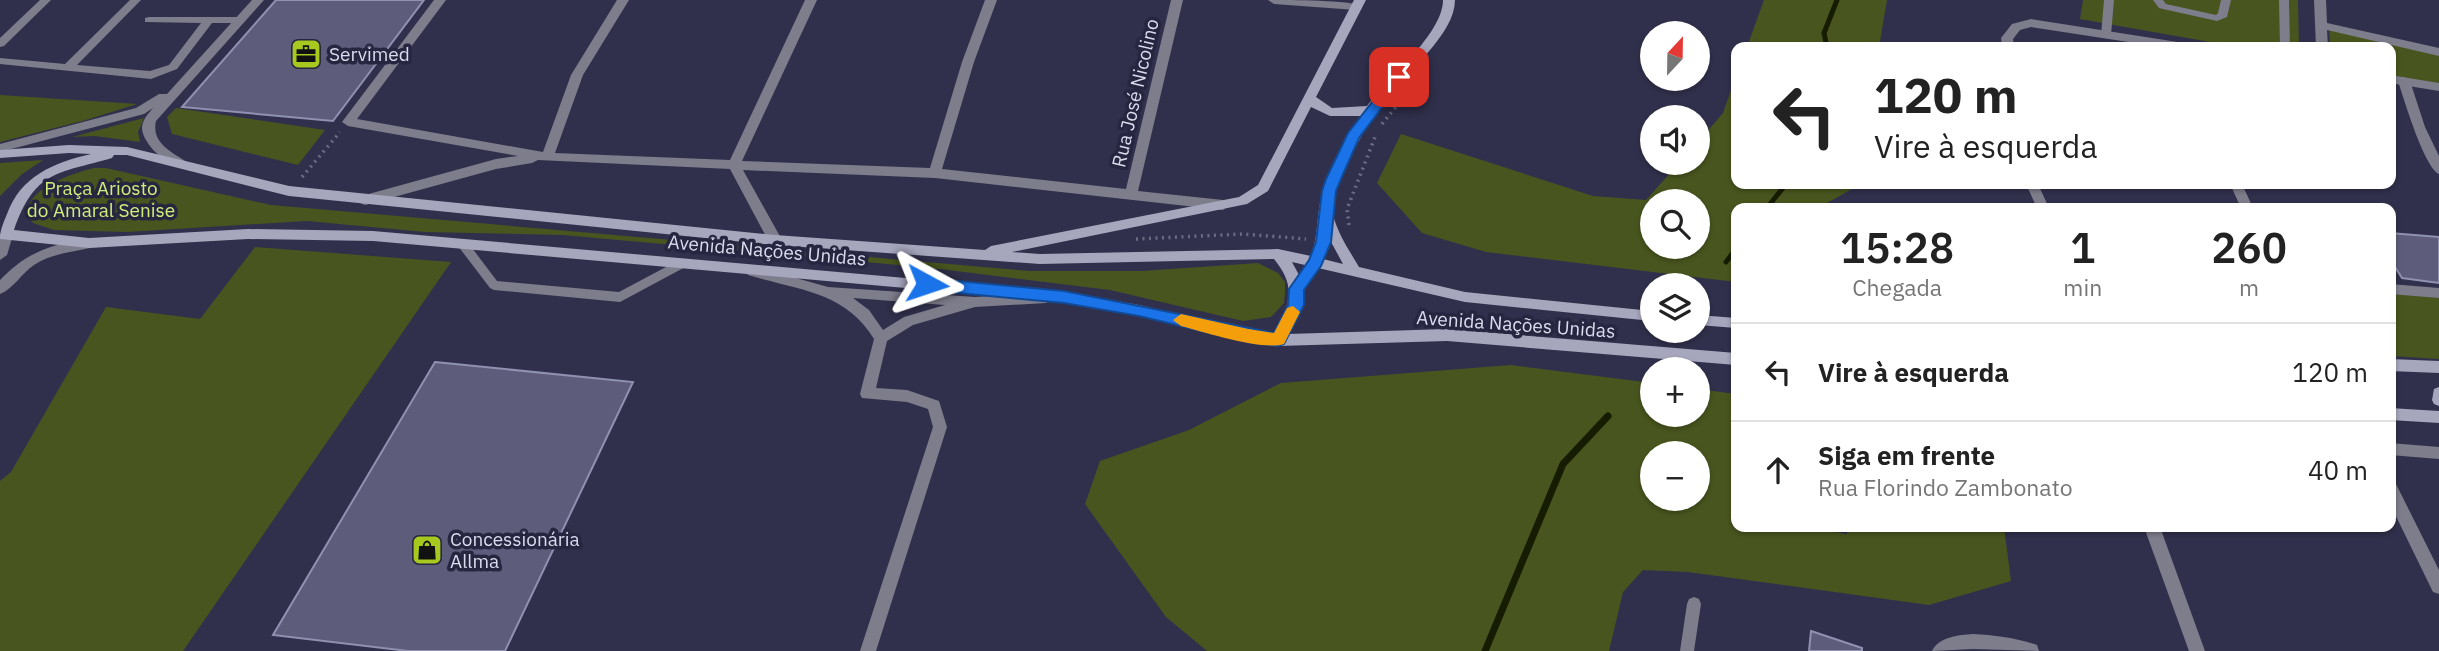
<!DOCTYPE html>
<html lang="pt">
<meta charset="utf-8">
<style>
body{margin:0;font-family:"IBM Plex Sans",sans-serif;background:#f6f6f6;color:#222;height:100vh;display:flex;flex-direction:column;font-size:26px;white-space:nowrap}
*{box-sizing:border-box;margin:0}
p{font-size:23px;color:#767676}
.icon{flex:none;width:38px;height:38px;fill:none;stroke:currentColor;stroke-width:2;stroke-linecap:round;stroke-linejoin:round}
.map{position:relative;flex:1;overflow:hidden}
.side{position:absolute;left:1731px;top:203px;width:665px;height:329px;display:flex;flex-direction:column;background:#fff;border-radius:14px;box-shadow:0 2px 5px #0004}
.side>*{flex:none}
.guide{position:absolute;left:1731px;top:42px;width:665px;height:147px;border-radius:14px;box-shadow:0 2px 5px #0004;background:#fff;color:#222;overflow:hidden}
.needle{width:46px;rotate:22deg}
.buttons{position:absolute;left:1640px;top:21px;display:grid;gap:14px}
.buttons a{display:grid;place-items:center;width:70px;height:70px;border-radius:50%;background:#fff;box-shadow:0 2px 5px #0004;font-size:35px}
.pin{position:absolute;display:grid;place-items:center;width:60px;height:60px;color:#fff;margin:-30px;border-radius:14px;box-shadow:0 4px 10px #0006}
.me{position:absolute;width:77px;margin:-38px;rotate:95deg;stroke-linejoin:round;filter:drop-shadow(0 0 5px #0008)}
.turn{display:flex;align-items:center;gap:24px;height:147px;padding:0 28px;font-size:32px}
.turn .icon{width:91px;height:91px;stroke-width:2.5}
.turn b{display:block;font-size:49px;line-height:60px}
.eta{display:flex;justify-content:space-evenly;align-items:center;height:119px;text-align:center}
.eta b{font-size:42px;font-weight:600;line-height:49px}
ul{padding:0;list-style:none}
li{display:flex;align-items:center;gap:21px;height:98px;padding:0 28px;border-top:2px solid #e0e0e0}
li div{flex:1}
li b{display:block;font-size:26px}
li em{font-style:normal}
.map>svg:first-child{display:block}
.green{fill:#48551e;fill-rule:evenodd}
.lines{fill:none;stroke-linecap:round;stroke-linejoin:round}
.stream-far1{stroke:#161c02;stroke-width:5}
.stream{stroke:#161c02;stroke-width:7}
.building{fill:#5d5d7b;stroke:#9090b1;stroke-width:2}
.path{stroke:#6c6b84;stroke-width:3.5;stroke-dasharray:2 4.5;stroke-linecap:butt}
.service{fill:#7d7d8c;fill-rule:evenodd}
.minor{fill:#7d7d8c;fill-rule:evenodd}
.tertiary{fill:#7d7d8c;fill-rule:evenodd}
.secondary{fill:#a6a6bd;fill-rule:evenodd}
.route{fill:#1a73e8;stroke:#114b97;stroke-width:2}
.slow{fill:#f59e0b}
.labels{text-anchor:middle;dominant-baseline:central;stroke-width:7;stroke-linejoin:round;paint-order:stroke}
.poi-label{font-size:19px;fill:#dadbed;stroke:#272641;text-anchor:start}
.street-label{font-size:19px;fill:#dadbed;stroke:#272641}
.park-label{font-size:19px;fill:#d0ed79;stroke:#272641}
</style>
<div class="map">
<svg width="2439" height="651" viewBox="0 0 2439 651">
<rect width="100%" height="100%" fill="#31304c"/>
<g class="green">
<path d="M 1764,0 L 1887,0 L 1879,47 L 1747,47 Z"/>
<path d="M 2083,0 L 2298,0 L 2299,47 L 2238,47 L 2080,19 Z"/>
<path d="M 2329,27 L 2439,53 L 2439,84 L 2391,76 L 2390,47 L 2330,47 Z"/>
<path d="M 1736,76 L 1736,184 L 1861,184 L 1818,208 L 1736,208 L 1736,282 L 1486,252 L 1422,233 L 1377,183 L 1401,134 L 1593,196 L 1646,200 L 1679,163 L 1698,163 L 1698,142 L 1723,113 ZM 1652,201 L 1698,201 L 1698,247 L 1652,247 Z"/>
<path d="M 0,95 L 137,104 L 86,120 L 0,142 Z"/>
<path d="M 176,108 L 325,130 L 298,165 L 172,134 L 167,117 Z"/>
<path d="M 144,118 L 138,132 L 140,142 L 95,136 L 72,137 Z"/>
<path d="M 43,160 L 22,174 L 0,196 L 0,163 Z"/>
<path d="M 94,168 L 106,168 L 271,205 L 1029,271 L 1142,271 L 1258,263 L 1278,273 L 1285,282 L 1285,293 L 1284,303 L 1271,317 L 1243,321 L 1110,290 L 932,268 L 562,235 L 425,232 L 307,221 L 127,232 L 54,230 L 33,223 C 11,193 73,173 94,168 Z"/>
<path d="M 255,247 L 451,262 L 183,651 L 0,651 L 0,481 L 11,472 L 106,307 L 200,319 Z"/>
<path d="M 2390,292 L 2439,296 L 2439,359 L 2391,356 Z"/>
<path d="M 1511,365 L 1652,383 L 1652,415 L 1698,415 L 1698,389 L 1736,394 L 1736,496 L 1733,514 L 1736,515 L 1736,527 L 1804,527 L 1847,534 L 1848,527 L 2004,527 L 2011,581 L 1929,605 L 1688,572 L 1643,570 L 1623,592 L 1609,651 L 1207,651 L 1166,617 L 1085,504 L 1100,461 L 1189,430 L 1281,383 ZM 1698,453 L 1698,499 L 1652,499 L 1652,453 Z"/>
</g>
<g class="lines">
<g class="stream-far1">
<path d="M 1827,47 L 1824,33 L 1837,0"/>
<path d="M 1767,208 L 1786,184"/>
<path d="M 1726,262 L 1736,249"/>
</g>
<path class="stream" d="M 1485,651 L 1563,464 L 1608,416"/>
</g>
<g class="building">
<path d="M 276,0 L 424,0 L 333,121 L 182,107 Z"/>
<path d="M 2390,233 L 2439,237 L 2439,283 L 2402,278 L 2390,259 Z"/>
<path d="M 435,362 L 633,382 L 505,651 L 408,651 L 273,635 Z"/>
<path d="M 1811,631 L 1862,648 L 1862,651 L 1809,651 Z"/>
</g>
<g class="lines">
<g class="path">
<path d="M 1382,124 L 1408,92"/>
<path d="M 302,177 L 340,132"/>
<path d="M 1349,225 L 1347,209 L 1375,137"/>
<path d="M 1136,239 L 1243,234 L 1306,239"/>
</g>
<g class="service">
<path d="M 40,0 L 51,0 L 4,46 L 0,47 L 0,38 Z"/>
<path d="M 130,0 L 141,0 L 77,65 L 150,71 L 169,65 L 201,23 L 145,22 L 145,18 L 149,17 L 240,17 L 245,20 L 240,23 L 212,23 L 177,69 L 151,79 L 0,64 L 0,58 L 65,64 Z"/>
<path d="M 2104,0 L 2114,0 L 2111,35 L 2106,38 L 2101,35 Z"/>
<path d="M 2153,0 L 2163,0 L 2166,4 L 2216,15 L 2218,13 L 2221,0 L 2231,0 L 2227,17 L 2217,21 L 2163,9 L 2159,8 Z"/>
<path d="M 2279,0 L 2289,0 L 2290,47 L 2280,47 Z"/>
<path d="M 462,239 L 466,240 L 497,281 L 619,292 L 681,259 L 689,259 L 691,262 L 689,265 L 620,302 L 494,290 L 490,288 L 458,246 L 456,243 L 458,240 Z"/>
<path d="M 1694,597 L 1699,599 L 1701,604 L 1694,651 L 1680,651 L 1687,604 L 1689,599 Z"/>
</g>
<g class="minor">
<path d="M 252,0 L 264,0 L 156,121 C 151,143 172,152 187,162 L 189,165 L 187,168 C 172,171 141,144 142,127 C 143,119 148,114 153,108 L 144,114 L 0,152 L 0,144 L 136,108 L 159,94 L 167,94 Z"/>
<path d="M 434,0 L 446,0 L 357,119 L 543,152 L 571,75 L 617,0 L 629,0 L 583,75 L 555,153 L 730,160 L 805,0 L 817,0 L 742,161 L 930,168 L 962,62 L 985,0 L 997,0 L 974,62 L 942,169 L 1126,189 L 1171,0 L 1183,0 L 1138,191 L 1223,200 L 1230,205 L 1223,210 L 935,178 L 743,170 L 782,240 L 775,245 L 770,244 L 730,169 L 538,160 L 532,163 L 496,169 L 365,205 L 360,203 L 359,200 L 365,195 L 496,159 L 518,156 L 348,126 L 342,122 Z"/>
<path d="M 1268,0 C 1287,0 1350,0 1362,6 L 1356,10 L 1274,4 Z"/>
<path d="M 2031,19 L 2184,43 L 2190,47 L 2161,47 L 2031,27 L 2020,30 L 2013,39 L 2014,47 L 2002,47 L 2001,38 L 2012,24 Z"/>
<path d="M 2404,77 L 2410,81 L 2425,127 L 2439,156 L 2439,174 C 2424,167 2404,99 2398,81 Z"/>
<path d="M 2026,184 L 2038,184 L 2049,208 L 2037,208 Z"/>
<path d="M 2230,184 L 2242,184 L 2253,208 L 2241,208 Z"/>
<path d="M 753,266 L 828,287 L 975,297 L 1046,293 L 1053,298 L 1046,303 L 975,307 L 913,325 L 887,341 L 876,388 L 907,390 L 939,401 L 947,427 L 876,651 L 860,651 L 933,427 L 928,409 L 907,402 L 862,398 L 860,394 L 874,339 C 845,291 797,290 748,275 L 746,271 ZM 853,298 L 945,305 L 904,317 L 883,330 L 869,310 Z"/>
<path d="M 2390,284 L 2439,288 L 2439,298 L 2390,294 Z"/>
<path d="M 2390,443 L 2439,447 L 2439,459 L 2390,455 Z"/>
<path d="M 2390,481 L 2395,482 L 2439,570 L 2439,594 L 2433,592 L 2390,504 Z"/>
<path d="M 2144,527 L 2160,527 L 2205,651 L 2189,651 Z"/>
<path d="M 1973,634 C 1994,635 2017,638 2037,645 L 2039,651 L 1973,649 L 1932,651 C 1939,637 1958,635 1973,634 Z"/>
</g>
<g class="tertiary">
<path d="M 2314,0 L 2326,0 L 2327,23 L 2439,48 L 2439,56 L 2327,30 L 2328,47 L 2316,47 Z"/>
<path d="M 2390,75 L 2439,83 L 2439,91 L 2390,83 Z"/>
<path d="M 6,230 L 13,235 L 7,255 L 0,260 L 0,234 Z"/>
<path d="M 89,238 L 96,243 L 94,247 C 74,252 52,253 34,265 C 22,273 13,289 0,294 L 0,280 C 28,251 51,245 89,238 Z"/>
</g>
<g class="secondary">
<path d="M 1354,0 L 1366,0 L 1316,97 L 1332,108 L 1367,106 C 1387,79 1443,34 1443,0 L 1455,0 C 1455,35 1405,73 1385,99 C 1367,123 1355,147 1343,174 C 1338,185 1330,202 1333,215 C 1338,234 1349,250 1359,267 L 1465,292 L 1652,311 L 1652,321 L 1465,302 L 1318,268 L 1303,291 L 1301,306 L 1288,334 L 1447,329 L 1736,353 L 1736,365 L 1447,341 L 1278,346 L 1248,342 L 1139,315 L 1064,302 L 373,241 L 248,239 L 89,248 L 0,239 C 0,230 3,224 7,214 C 21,176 53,163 91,154 L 69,153 L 0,158 L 0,150 L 69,145 L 127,147 L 289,186 L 775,235 L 985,250 L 991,246 L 1239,197 L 1258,185 ZM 1311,107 L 1330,116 L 1361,116 C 1345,137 1330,165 1323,191 C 1316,212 1319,235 1311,256 L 1278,249 L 1040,254 L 1012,252 L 1247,204 L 1268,191 ZM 114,155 L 127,155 L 289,196 L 775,245 L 1040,264 L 1274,259 C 1297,287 1290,304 1274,334 L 1248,330 L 1139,305 L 1064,292 L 373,231 L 248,229 L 89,238 L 14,230 C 35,170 57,174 112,158 ZM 1330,240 L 1343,264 L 1323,259 ZM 1292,262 L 1305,265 L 1299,275 Z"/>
<path d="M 1698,315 L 1736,318 L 1736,328 L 1698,325 Z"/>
<path d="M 2390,359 L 2439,361 L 2439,373 L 2390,371 Z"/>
<path d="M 2439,387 L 2439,406 L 2434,404 L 2432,400 L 2434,389 Z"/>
<path d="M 2390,408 L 2439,411 L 2439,423 L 2390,420 Z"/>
</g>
</g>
<path class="route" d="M 1399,73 L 1405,77 L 1359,138 L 1341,179 L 1336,191 L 1331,242 L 1321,266 L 1304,290 L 1304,305 L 1284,344 L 1278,346 L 1248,342 L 1139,316 L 1064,303 L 927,290 L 919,284 L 927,278 L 1064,291 L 1274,333 L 1288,305 L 1289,289 L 1309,260 L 1316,242 L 1322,191 L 1326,179 L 1348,133 L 1394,74 Z"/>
<path class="slow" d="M 1293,306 L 1300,312 L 1284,344 C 1263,351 1204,332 1181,326 L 1173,320 L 1181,314 L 1248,329 L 1274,333 L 1287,308 Z"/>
<defs>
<g id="office-square" transform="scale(1.575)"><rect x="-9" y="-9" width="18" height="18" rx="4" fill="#a7c81f" stroke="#272641"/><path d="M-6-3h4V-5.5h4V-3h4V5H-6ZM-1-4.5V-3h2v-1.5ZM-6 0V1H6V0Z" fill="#111"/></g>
<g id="shop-square" transform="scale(1.575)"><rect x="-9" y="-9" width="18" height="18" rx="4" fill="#a7c81f" stroke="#272641"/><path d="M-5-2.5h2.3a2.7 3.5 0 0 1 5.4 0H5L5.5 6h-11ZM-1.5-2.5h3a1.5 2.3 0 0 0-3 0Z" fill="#111"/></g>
</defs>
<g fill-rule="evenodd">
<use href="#office-square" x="306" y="54"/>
<use href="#shop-square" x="427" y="550"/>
</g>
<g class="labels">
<g class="poi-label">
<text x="329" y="54">Servimed</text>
<text x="450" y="539">Concessionária<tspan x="450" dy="22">Allma</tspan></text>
</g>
<g class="street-label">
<text transform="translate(1135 93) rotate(-77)">Rua José Nicolino</text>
<text transform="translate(767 250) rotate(5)">Avenida Nações Unidas</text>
<text transform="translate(1516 324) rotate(4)">Avenida Nações Unidas</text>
</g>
<g class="park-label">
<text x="101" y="188">Praça Ariosto<tspan x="101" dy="22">do Amaral Senise</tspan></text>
</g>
</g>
</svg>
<div class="buttons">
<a><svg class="needle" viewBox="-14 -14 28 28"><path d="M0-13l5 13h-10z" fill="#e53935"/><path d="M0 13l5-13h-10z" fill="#767676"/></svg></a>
<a><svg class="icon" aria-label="sound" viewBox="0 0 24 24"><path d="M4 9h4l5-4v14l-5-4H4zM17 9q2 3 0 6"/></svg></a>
<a><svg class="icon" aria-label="search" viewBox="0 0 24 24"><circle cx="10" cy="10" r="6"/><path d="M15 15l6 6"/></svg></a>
<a><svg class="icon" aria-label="layers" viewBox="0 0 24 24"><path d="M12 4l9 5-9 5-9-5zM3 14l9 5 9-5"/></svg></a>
<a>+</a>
<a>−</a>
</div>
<div class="pin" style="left:1399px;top:77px;background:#d93025"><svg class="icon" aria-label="arrive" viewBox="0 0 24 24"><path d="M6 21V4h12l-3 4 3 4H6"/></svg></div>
<svg class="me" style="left:927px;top:284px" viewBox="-20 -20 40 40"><path d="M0-17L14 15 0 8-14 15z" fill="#1a73e8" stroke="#fff" stroke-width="4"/></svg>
<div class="guide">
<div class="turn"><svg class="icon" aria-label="left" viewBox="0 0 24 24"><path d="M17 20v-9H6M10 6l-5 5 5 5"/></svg><div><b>120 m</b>Vire à esquerda</div></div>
</div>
<section class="side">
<div class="eta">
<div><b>15:28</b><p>Chegada</p></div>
<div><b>1</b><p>min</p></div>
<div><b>260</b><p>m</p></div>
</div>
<ul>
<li><svg class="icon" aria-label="left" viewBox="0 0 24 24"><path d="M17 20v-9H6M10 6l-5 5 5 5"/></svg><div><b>Vire à esquerda</b></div><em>120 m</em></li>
<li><svg class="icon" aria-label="ahead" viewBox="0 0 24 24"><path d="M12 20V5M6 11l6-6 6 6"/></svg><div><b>Siga em frente</b><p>Rua Florindo Zambonato</p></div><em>40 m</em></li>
</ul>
</section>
</div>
